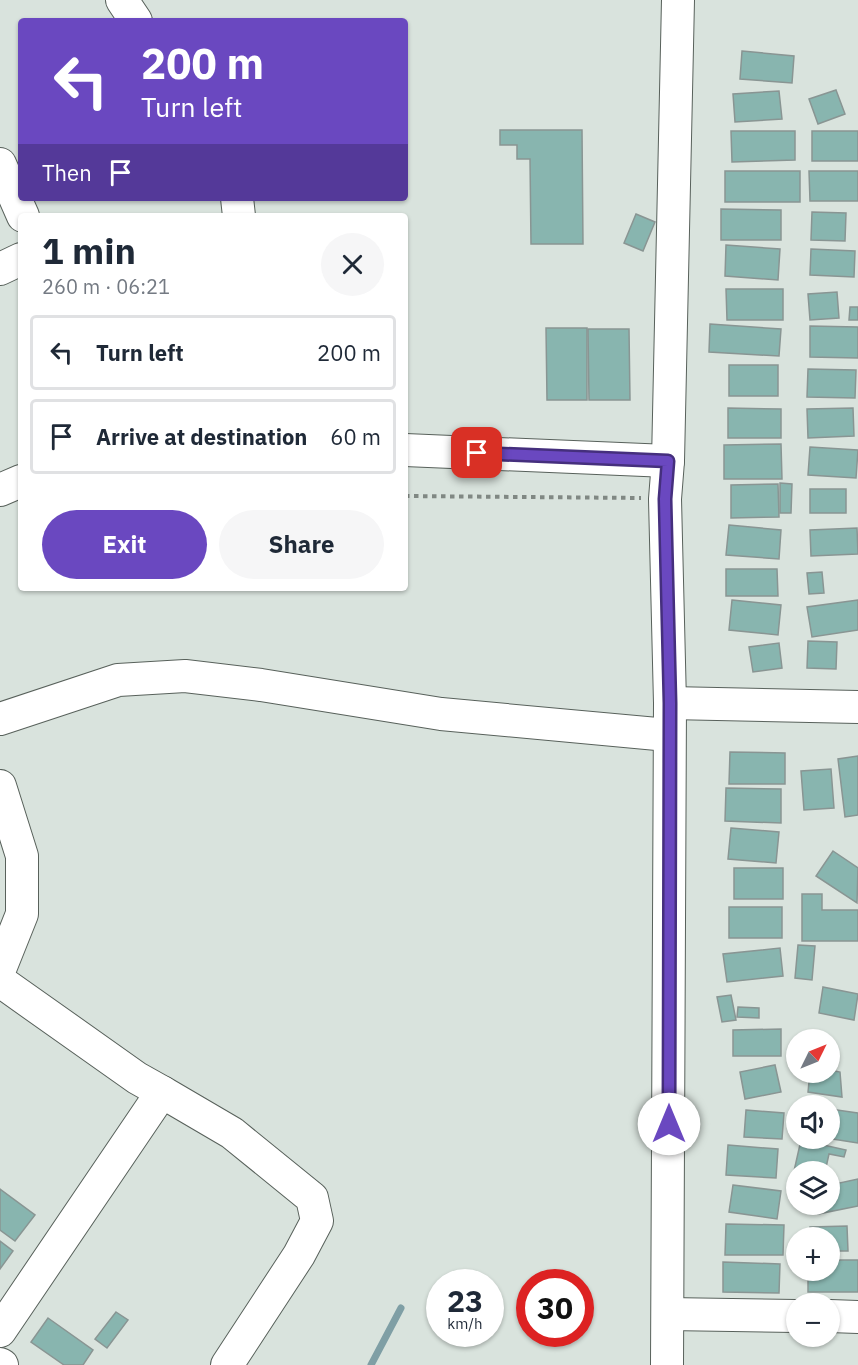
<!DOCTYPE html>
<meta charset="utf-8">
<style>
body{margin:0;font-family:"IBM Plex Sans",sans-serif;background:#f6f6f7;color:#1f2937;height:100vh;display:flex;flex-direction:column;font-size:22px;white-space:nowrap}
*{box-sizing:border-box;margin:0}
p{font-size:20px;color:#747a83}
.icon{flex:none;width:33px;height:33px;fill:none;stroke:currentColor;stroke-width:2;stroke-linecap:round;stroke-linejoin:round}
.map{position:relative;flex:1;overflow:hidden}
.drawer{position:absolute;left:18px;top:213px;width:390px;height:378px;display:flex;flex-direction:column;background:#fff;border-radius:6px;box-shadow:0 2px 4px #0004}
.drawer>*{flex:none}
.top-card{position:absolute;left:18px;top:18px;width:390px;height:183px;border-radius:6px;box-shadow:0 2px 4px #0004;background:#6a48c0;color:#fff;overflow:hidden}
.needle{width:39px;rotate:47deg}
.tools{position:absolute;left:786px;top:1029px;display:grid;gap:12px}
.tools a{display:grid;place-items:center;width:54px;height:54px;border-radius:50%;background:#fff;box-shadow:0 2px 4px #0004;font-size:30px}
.speed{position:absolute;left:426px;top:1269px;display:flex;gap:12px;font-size:30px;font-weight:700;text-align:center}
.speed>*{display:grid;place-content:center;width:78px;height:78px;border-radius:50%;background:#fff;box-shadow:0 2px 4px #0004;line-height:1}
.speed small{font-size:15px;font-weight:400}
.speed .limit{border:9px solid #d22;background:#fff;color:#111}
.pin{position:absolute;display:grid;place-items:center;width:51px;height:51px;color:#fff;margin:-26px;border-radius:12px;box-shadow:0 3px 9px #0006}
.me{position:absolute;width:66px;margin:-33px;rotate:0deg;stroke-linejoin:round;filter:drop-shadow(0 0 4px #0008)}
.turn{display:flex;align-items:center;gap:21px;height:126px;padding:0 24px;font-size:27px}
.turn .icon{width:78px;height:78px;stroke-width:2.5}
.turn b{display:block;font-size:42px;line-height:51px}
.then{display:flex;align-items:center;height:57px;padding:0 24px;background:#0003;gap:12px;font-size:22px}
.round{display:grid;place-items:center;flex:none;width:63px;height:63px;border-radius:32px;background:#f6f6f7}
.head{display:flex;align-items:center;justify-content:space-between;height:102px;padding:0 24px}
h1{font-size:36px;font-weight:700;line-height:45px}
.primary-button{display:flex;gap:12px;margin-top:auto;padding:12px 24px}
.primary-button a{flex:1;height:69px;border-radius:36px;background:#6a48c0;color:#fff;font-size:24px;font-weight:700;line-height:69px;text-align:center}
.primary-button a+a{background:#f6f6f7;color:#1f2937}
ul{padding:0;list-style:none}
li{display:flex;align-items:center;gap:18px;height:75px;margin:0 12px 9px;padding:0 12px;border:3px solid #e0e1e3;border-radius:6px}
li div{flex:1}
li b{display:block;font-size:22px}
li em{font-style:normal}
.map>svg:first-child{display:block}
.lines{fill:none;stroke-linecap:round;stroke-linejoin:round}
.stream{stroke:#7f9fa5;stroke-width:7}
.building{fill:#88b5af;stroke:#899593;stroke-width:1.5}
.minor-casing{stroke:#58615b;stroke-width:34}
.path{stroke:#808883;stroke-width:4;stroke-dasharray:4.5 4.5;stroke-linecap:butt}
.minor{stroke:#fff;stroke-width:32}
.route-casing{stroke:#452f7d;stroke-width:15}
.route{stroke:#6a48c0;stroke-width:10}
</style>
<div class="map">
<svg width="858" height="1365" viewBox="0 0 858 1365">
<rect width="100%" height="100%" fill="#d9e3dd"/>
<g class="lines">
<path class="stream" d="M 371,1365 L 401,1308"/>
</g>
<g class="building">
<path d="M 742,51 L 794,56 L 792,83 L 740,79 Z"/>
<path d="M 836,90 L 845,114 L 818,124 L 809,99 Z"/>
<path d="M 779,91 L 782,119 L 735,122 L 733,94 Z"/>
<path d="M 500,130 L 582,130 L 583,244 L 531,244 L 530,159 L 517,159 L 517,145 L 500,145 Z"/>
<path d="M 731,131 L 795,131 L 795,160 L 732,162 Z"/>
<rect x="812" y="131" width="46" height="30"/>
<rect x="725" y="171" width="75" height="31"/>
<path d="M 809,171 L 858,171 L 858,201 L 810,201 Z"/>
<path d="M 721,209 L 781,210 L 781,240 L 721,240 Z"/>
<path d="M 812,212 L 846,213 L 845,241 L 811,240 Z"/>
<path d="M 636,214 L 655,222 L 643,251 L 624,243 Z"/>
<path d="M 726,245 L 780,249 L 778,280 L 725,276 Z"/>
<path d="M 811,249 L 855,251 L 854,277 L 810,275 Z"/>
<path d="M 726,289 L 783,289 L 783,320 L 727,320 Z"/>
<path d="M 837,292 L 839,318 L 810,320 L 808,294 Z"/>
<path d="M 850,307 L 858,307 L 858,320 L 849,320 Z"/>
<path d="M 710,324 L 781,329 L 779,356 L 709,352 Z"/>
<path d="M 810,326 L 858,327 L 858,358 L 810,357 Z"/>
<path d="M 546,328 L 587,328 L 587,400 L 547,400 Z"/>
<path d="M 588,329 L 629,329 L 630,400 L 589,400 Z"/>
<rect x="729" y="365" width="49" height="31"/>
<path d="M 808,369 L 856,370 L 855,398 L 807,397 Z"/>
<path d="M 728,408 L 781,409 L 781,438 L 728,438 Z"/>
<path d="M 853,408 L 854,436 L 808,438 L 807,409 Z"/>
<path d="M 781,444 L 782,479 L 724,479 L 724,445 Z"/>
<path d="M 810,447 L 858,450 L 856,478 L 808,475 Z"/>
<path d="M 780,483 L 792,484 L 791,513 L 780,513 Z"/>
<path d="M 778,484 L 779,517 L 731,518 L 731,485 Z"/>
<rect x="810" y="489" width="36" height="24"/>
<path d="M 729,525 L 781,530 L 779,559 L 726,555 Z"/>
<path d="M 857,528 L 858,554 L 811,556 L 810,530 Z"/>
<path d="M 726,569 L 777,569 L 778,596 L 726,596 Z"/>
<path d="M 822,572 L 824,593 L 809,594 L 807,573 Z"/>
<path d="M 732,600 L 781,605 L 778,635 L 729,630 Z"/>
<path d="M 858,600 L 858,630 L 812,637 L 807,607 Z"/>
<path d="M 808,641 L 837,642 L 836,669 L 807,668 Z"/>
<path d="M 779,643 L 782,668 L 753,672 L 749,647 Z"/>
<path d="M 730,752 L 785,753 L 785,784 L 729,784 Z"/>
<path d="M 858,756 L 858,815 L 845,817 L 838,759 Z"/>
<path d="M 831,769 L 834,808 L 804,810 L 801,771 Z"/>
<path d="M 726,788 L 781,789 L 781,823 L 725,821 Z"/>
<path d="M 731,828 L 779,832 L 776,863 L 728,859 Z"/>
<path d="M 833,851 L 858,868 L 857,903 L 816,876 Z"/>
<rect x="734" y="868" width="49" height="31"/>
<path d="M 802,894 L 822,894 L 822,910 L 858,910 L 858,941 L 802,941 Z"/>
<rect x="729" y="907" width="53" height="31"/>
<path d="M 798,945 L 815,946 L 812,980 L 795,978 Z"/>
<path d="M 780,948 L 783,976 L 727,982 L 723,954 Z"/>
<path d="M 823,987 L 858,994 L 854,1020 L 819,1013 Z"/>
<path d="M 731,995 L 736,1020 L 722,1022 L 717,997 Z"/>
<path d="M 738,1007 L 759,1008 L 759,1018 L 737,1017 Z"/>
<path d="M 781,1029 L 781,1056 L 733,1056 L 733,1030 Z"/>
<path d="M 775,1065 L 781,1092 L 745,1099 L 740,1072 Z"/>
<path d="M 830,1070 L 840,1072 L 842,1097 L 808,1092 L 810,1072 L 830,1072 Z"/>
<path d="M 830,1109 L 858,1113 L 858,1143 L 826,1138 L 830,1138 Z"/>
<path d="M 746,1110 L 784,1113 L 782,1139 L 744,1137 Z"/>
<path d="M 801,1140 L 846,1150 L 844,1157 L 829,1154 L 825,1172 L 794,1171 Z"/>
<path d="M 728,1145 L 778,1149 L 776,1178 L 726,1175 Z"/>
<path d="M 858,1179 L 858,1206 L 818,1214 L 816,1204 L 830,1204 L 830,1185 Z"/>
<path d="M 733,1185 L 781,1191 L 777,1219 L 729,1212 Z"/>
<path d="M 0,1189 L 35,1215 L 15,1241 L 0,1230 Z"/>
<path d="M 726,1224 L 784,1225 L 783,1255 L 725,1255 Z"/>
<path d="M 847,1226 L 848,1251 L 830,1251 L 830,1238 L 810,1238 L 810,1227 Z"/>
<path d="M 0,1241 L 13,1251 L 0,1269 Z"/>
<path d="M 830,1260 L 858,1260 L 858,1292 L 808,1292 L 808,1270 L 830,1270 Z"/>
<path d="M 723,1262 L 780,1264 L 779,1293 L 723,1292 Z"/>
<path d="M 116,1312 L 128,1320 L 107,1348 L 95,1339 Z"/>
<path d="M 48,1318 L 93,1350 L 83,1365 L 64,1365 L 31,1342 Z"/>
</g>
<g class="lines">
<g class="minor-casing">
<g id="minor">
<path d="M 122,0 L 136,21"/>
<path d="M 0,164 L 23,216"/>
<path d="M 237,198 L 239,216"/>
<path d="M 0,269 L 21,259"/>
<path d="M 405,450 L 668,461"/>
<path d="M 0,490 L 21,481"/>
<path d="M 670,703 L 858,707"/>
<path d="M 0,719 L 118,680 L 185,676 L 261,685 L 441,714 L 668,735"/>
<path d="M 0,786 L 22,856 L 22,914 L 0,969"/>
<path d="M 0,981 L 137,1078 L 162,1092 L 0,1331"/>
<path d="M 162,1092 L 232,1133 L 312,1198 L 317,1221 L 299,1255 L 227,1365"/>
<path d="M 668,1314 L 796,1316"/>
<path d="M 830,1316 L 858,1317"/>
<path d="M 0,1364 L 2,1365"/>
<path d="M 667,1365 L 670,703 L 665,499 L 668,461 L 678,0"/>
</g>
</g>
<path class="path" d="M 405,496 L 641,498"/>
<use href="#minor" class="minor"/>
</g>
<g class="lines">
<g class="route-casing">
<path id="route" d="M 477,453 L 668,461 L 665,499 L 670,703 L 669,1124"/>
</g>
<use href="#route" class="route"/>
</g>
</svg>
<div class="tools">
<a><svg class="needle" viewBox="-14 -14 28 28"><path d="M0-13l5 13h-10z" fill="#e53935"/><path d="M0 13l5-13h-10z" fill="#747a83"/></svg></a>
<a><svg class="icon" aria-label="sound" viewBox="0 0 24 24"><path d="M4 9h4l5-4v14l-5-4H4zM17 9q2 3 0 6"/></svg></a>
<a><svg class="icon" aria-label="layers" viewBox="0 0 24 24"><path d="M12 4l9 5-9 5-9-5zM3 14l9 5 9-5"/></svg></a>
<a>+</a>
<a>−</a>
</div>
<div class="speed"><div>23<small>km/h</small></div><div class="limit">30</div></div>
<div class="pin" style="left:477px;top:453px;background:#d93025"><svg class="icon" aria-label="arrive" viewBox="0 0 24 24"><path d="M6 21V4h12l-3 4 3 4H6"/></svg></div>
<svg class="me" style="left:669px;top:1124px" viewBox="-20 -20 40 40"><circle r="19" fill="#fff"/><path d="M0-13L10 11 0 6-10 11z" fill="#6a48c0"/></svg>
<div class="top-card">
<div class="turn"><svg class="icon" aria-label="left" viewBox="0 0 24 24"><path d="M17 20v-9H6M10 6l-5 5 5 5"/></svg><div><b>200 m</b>Turn left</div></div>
<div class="then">Then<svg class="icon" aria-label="arrive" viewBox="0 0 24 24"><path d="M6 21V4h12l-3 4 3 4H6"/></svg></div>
</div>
<section class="drawer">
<div class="head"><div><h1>1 min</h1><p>260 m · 06:21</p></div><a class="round"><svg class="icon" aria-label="close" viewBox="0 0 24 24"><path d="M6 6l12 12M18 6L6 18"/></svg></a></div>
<ul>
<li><svg class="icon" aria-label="left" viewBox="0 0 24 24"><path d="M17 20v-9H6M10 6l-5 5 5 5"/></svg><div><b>Turn left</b></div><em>200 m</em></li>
<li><svg class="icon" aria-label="arrive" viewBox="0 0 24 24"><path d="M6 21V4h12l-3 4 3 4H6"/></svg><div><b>Arrive at destination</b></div><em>60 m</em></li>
</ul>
<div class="primary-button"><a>Exit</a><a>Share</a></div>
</section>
</div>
